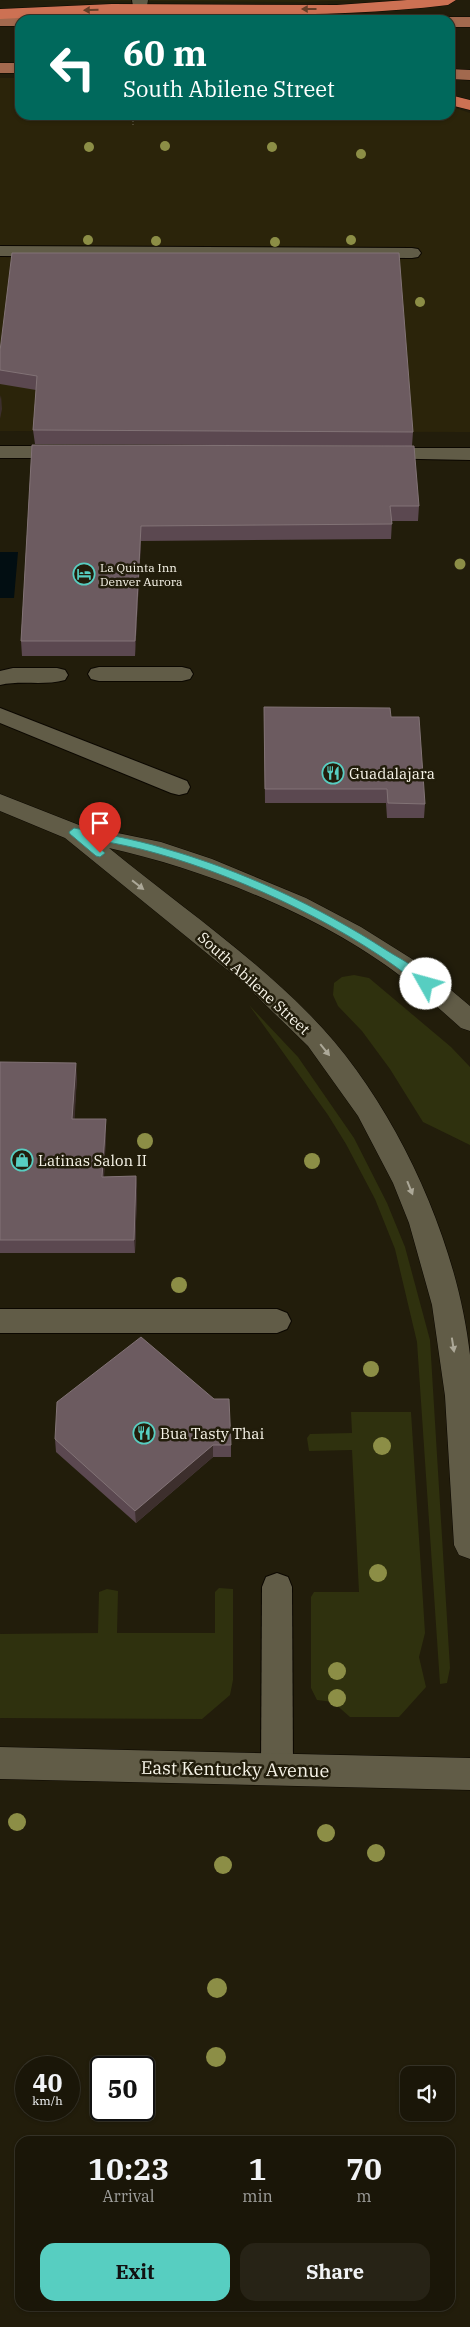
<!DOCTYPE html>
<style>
body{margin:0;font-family:"IBM Plex Serif",serif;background:#272316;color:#f1f3f6;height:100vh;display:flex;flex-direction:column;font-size:19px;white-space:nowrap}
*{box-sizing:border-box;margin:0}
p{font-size:16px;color:#9f9f9c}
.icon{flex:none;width:28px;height:28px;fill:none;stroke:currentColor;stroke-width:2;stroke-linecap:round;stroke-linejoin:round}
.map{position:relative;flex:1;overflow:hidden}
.side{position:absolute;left:15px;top:2136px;width:440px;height:175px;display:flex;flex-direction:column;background:#1a1608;border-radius:15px;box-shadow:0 1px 4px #0004,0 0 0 1px #383529}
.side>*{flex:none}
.top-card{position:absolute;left:15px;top:15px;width:440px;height:105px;border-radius:15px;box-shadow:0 1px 4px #0004,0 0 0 1px #383529;background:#00695c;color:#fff;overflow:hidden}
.controls{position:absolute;left:400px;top:2066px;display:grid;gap:10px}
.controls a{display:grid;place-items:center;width:55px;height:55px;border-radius:10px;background:#1a1608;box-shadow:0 1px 4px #0004,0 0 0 1px #383529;font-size:25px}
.speed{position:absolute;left:15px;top:2056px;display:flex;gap:10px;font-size:25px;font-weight:700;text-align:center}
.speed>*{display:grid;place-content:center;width:65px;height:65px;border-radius:50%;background:#1a1608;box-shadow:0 1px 4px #0004,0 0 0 1px #383529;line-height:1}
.speed small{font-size:12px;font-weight:400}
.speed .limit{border:2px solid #111;border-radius:8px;background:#fff;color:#111}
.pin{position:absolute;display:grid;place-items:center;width:42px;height:42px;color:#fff;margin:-51px -21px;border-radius:50% 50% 50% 0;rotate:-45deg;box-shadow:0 0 5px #0007}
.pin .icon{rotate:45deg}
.me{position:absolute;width:55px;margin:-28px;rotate:308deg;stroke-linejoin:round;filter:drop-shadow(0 0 4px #0008)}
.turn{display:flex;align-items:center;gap:18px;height:105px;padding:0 25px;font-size:22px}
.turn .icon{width:65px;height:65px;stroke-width:2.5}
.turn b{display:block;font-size:35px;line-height:42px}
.eta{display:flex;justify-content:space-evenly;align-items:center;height:85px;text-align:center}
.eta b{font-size:30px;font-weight:700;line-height:35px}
.button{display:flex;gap:10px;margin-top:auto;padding:10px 25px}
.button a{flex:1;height:58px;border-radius:15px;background:#57cec1;color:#111;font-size:20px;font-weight:700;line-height:58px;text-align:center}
.button a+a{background:#272316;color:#f1f3f6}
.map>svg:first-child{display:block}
.built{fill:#2b240a}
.green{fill:#2f310e}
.water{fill:#020e12}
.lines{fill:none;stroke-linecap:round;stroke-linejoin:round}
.lane-casing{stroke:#0b0700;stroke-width:2}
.street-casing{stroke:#0b0700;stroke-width:1}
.secondary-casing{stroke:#0b0700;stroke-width:1}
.primary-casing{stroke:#0b0700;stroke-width:1}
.highway-casing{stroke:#0b0700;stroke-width:1}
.path{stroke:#706b5c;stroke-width:2;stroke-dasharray:0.5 2.5;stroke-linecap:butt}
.lane{fill:#615c47;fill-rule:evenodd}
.street{fill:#615c47;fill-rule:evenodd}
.secondary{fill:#615c47;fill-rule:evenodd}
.primary{fill:#a2694e;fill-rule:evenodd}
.highway{fill:#cd7153;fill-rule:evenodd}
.tree{fill:#8c8e46}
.wall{fill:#5b4850}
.shaded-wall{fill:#3d2f2d}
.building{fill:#6c5b60;stroke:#827376}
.oneway{fill:#663f28}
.oneway2{fill:#aca898}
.route{fill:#57cec1;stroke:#39867d}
.labels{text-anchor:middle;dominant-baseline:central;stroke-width:5;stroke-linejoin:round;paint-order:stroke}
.far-poi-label{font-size:12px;fill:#f8f5e9;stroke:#221d0b;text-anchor:start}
.poi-label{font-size:15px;fill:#f8f5e9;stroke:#221d0b;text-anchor:start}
.street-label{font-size:15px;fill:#f8f5e9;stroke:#221d0b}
.near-street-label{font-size:18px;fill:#f8f5e9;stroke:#221d0b}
</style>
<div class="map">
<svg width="470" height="2327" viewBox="0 0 470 2327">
<rect width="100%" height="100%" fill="#221d0b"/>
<g class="built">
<path d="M 0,0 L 364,0 L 304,2 Z"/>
<path d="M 0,78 L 20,78 L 20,115 L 450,115 L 450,106 L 470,113 L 470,432 L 0,431 Z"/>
</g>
<g class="green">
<path d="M 354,975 L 369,978 L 451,1047 L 470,1067 L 470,1145 L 423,1122 L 390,1069 L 362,1031 L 338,1006 L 333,995 L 334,983 L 342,977 Z"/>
<path d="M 249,1005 L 298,1057 L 354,1138 L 387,1203 L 405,1247 L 430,1340 L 450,1668 L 447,1683 L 440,1684 L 417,1342 L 395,1249 L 375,1199 L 346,1144 L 328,1115 Z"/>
<path d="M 351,1412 L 411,1412 L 425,1633 L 419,1657 L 426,1687 L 399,1717 L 350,1717 L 333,1702 L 317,1700 L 311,1688 L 311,1597 L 314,1592 L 359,1592 L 352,1450 L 309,1451 L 307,1438 L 310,1434 L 352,1433 Z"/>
<path d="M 219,1588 L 233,1589 L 233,1680 L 230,1695 L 202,1719 L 0,1718 L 0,1634 L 98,1633 L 99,1592 L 107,1589 L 118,1591 L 117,1633 L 215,1633 L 215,1592 Z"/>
</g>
<path class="water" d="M 0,552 L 18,552 L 14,598 L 0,598 Z"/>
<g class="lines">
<g class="lane-casing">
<g id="lane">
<path d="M 0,246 L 412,248 L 418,249 L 421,253 L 418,257 L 412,258 L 0,256 Z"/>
<path d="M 0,446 L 67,446 L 74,448 L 77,452 L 74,456 L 67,458 L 0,458 Z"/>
<path d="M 378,448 L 470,448 L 470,460 L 371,458 L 368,454 L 371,450 Z"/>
<path d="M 99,667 L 182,667 L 190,669 L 193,674 L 190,679 L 182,681 L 99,681 L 91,679 L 88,674 L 91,669 Z"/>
<path d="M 13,668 L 57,668 L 65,670 L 68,675 L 65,680 C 44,686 21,680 0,685 L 0,671 Z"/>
<path d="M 0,708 L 187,781 L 190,787 L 187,793 L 179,795 L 171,793 L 0,723 Z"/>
<path d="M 0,1309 L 277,1309 L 287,1313 L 291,1321 L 287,1329 L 277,1333 L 0,1333 Z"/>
<path d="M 277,1573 L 288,1577 L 292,1587 L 293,1769 L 288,1780 L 277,1784 L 266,1780 L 261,1769 L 262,1587 L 266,1577 Z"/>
</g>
</g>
<g class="street-casing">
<g id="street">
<path d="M 132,0 L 148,0 L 146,12 L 134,12 Z"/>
<path d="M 0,1747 L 470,1758 L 470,1790 L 0,1779 Z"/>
</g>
</g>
<g class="secondary-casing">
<path id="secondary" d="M 0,794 L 79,825 L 161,842 L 212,859 L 306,898 L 361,927 L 420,964 L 470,1006 L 470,1031 L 461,1028 C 442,1011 423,994 403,978 C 323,916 207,870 109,848 C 176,903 248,952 309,1014 C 392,1097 457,1237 470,1355 C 470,1377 470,1400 470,1423 C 470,1468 470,1514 470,1559 L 459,1555 L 454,1545 L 445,1396 L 432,1305 L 409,1223 L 393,1183 L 358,1116 L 308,1046 L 241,981 L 65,838 L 0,811 Z"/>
</g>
<g class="primary-casing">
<g id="primary">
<path d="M 0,16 L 20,16 L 28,20 L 20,20 L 20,26 L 0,26 Z"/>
<path d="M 450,17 L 470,17 L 470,27 L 450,27 L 450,20 L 443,20 Z"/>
<rect x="0" y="63" width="20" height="10"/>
<path d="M 450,69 L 470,70 L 470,80 L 450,79 Z"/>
</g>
</g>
<g class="highway-casing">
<g id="highway">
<path d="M 407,0 L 456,0 L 448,5 C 299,23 149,9 0,19 L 0,9 L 112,4 L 337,5 Z"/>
<path d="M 450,95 L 470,100 L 470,110 L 450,105 Z"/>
</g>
</g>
<path class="path" d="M 133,115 L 133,127"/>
<use href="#lane" class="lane"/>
<use href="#street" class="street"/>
<use href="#secondary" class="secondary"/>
<use href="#primary" class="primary"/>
<use href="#highway" class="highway"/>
</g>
<g class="tree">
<circle cx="165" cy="146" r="5"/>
<circle cx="89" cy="147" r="5"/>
<circle cx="272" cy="147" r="5"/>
<circle cx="361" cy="154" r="5"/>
<circle cx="88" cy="240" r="5"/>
<circle cx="351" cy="240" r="5"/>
<circle cx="156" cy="241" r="5"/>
<circle cx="275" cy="242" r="5"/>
<circle cx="420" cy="302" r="5"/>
<circle cx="460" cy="564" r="5.5"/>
<circle cx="145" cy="1141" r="8"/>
<circle cx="312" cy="1161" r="8"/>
<circle cx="179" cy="1285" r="8"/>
<circle cx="371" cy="1369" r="8"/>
<circle cx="382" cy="1446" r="9"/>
<circle cx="378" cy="1573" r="9"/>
<circle cx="337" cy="1671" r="9"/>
<circle cx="337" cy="1698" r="9"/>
<circle cx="17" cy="1822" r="9"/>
<circle cx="326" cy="1833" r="9"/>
<circle cx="376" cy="1853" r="9"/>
<circle cx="223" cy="1865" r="9"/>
<circle cx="217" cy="1988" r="10"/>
<circle cx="216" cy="2057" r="10"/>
</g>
<g class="wall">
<path d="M 0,351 L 413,432 L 412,446 L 35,444 L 33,430 L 36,390 L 0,384 Z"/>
<path d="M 32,445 L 419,506 L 418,521 L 392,521 L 391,539 L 141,541 L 135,656 L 22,656 L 21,641 Z"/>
<path d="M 264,707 L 391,717 L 425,804 L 424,818 L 387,818 L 386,803 L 265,803 Z"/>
<path d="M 0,1062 L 77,1076 L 74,1119 L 106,1119 L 106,1133 L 104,1177 L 136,1176 L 137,1190 L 135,1253 L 0,1253 Z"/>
<path d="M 214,1399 L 231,1445 L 231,1457 L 213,1457 L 136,1523 L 56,1452 L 55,1439 Z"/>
</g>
<g class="shaded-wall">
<path d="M 1,395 L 2,409 L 0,419 L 0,399 Z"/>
<path d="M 141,526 L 141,541 L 135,656 L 135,641 Z"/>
<path d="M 76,1063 L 77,1076 L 74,1132 L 72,1119 Z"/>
<path d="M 106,1119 L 106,1133 L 103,1190 L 102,1177 Z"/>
<path d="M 136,1176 L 137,1190 L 135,1253 L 134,1240 Z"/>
<path d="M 213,1445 L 213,1457 L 136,1523 L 135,1511 Z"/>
</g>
<g class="building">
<path d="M 12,253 L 399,253 L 413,432 L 33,430 L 37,376 L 0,370 L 0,351 Z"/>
<path d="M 32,445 L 414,446 L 419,506 L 390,506 L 392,524 L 141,526 L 135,641 L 21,641 Z"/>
<path d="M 264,707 L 390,708 L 391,717 L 419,717 L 425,804 L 388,803 L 387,789 L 265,789 Z"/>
<path d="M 0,1062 L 76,1063 L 72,1119 L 106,1119 L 102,1177 L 136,1176 L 134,1240 L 0,1240 Z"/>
<path d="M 141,1337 L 214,1399 L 229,1399 L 231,1445 L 213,1445 L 135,1511 L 55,1439 L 57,1402 Z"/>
</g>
<defs><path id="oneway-solid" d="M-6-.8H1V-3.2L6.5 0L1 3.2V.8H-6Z" transform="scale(1.25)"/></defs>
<g class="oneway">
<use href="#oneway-solid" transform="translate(309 9) rotate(180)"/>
<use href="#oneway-solid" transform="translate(91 10) rotate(179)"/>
</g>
<g class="oneway2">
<use href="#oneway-solid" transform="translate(138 885) rotate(38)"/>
<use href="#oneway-solid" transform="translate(325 1050) rotate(51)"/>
<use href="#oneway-solid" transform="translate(410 1188) rotate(68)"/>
<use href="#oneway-solid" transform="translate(453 1345) rotate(81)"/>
</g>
<path class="route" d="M 74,828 C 103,834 134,839 163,848 C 241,870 318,906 386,950 C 400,959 422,969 431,984 L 430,987 L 422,987 C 354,930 244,878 159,854 C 136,847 112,843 88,838 L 105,853 L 100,857 L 96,856 L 70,834 L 69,832 Z"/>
<defs>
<g id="hotel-ring" transform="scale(1.125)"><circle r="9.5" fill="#221d0b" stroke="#57cec1" stroke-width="1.5"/><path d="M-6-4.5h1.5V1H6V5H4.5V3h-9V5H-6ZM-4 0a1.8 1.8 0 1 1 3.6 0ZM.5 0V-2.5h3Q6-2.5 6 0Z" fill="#57cec1"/></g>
<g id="restaurant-ring" transform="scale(1.125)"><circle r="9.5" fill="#221d0b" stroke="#57cec1" stroke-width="1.5"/><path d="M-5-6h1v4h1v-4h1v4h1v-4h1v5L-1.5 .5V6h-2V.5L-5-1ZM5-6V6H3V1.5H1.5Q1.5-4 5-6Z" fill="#57cec1"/></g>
<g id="shop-ring" transform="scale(1.125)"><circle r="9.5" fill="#221d0b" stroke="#57cec1" stroke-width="1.5"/><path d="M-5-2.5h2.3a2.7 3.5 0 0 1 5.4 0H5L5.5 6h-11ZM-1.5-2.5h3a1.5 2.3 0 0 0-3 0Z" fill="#57cec1"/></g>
</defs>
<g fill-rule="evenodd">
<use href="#hotel-ring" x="84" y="574"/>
<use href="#restaurant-ring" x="333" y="773"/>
<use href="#shop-ring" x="22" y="1160"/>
<use href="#restaurant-ring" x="144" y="1433"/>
</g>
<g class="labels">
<g class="far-poi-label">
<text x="100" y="567">La Quinta Inn<tspan x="100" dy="14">Denver Aurora</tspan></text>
</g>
<g class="poi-label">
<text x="349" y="773">Guadalajara</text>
<text x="38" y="1160">Latinas Salon II</text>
<text x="160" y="1433">Bua Tasty Thai</text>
</g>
<g class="street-label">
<text transform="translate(254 983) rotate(42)">South Abilene Street</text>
</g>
<g class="near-street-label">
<text transform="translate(235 1769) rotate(1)">East Kentucky Avenue</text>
</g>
</g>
</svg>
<div class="controls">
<a><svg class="icon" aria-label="sound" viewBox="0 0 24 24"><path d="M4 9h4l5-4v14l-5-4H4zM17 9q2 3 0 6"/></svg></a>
</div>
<div class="speed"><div>40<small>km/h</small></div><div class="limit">50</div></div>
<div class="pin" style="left:100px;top:853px;background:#d93025"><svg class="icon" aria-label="arrive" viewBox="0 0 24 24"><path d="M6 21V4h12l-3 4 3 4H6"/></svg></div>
<svg class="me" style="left:426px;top:984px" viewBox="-20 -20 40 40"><circle r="19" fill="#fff"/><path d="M0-13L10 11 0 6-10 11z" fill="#57cec1"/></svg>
<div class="top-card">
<div class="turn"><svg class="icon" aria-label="left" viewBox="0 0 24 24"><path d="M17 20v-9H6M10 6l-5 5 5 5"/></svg><div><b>60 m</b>South Abilene Street</div></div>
</div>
<section class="side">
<div class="eta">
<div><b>10:23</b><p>Arrival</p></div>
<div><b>1</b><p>min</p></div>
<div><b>70</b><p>m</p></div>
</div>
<div class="button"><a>Exit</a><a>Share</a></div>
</section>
</div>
